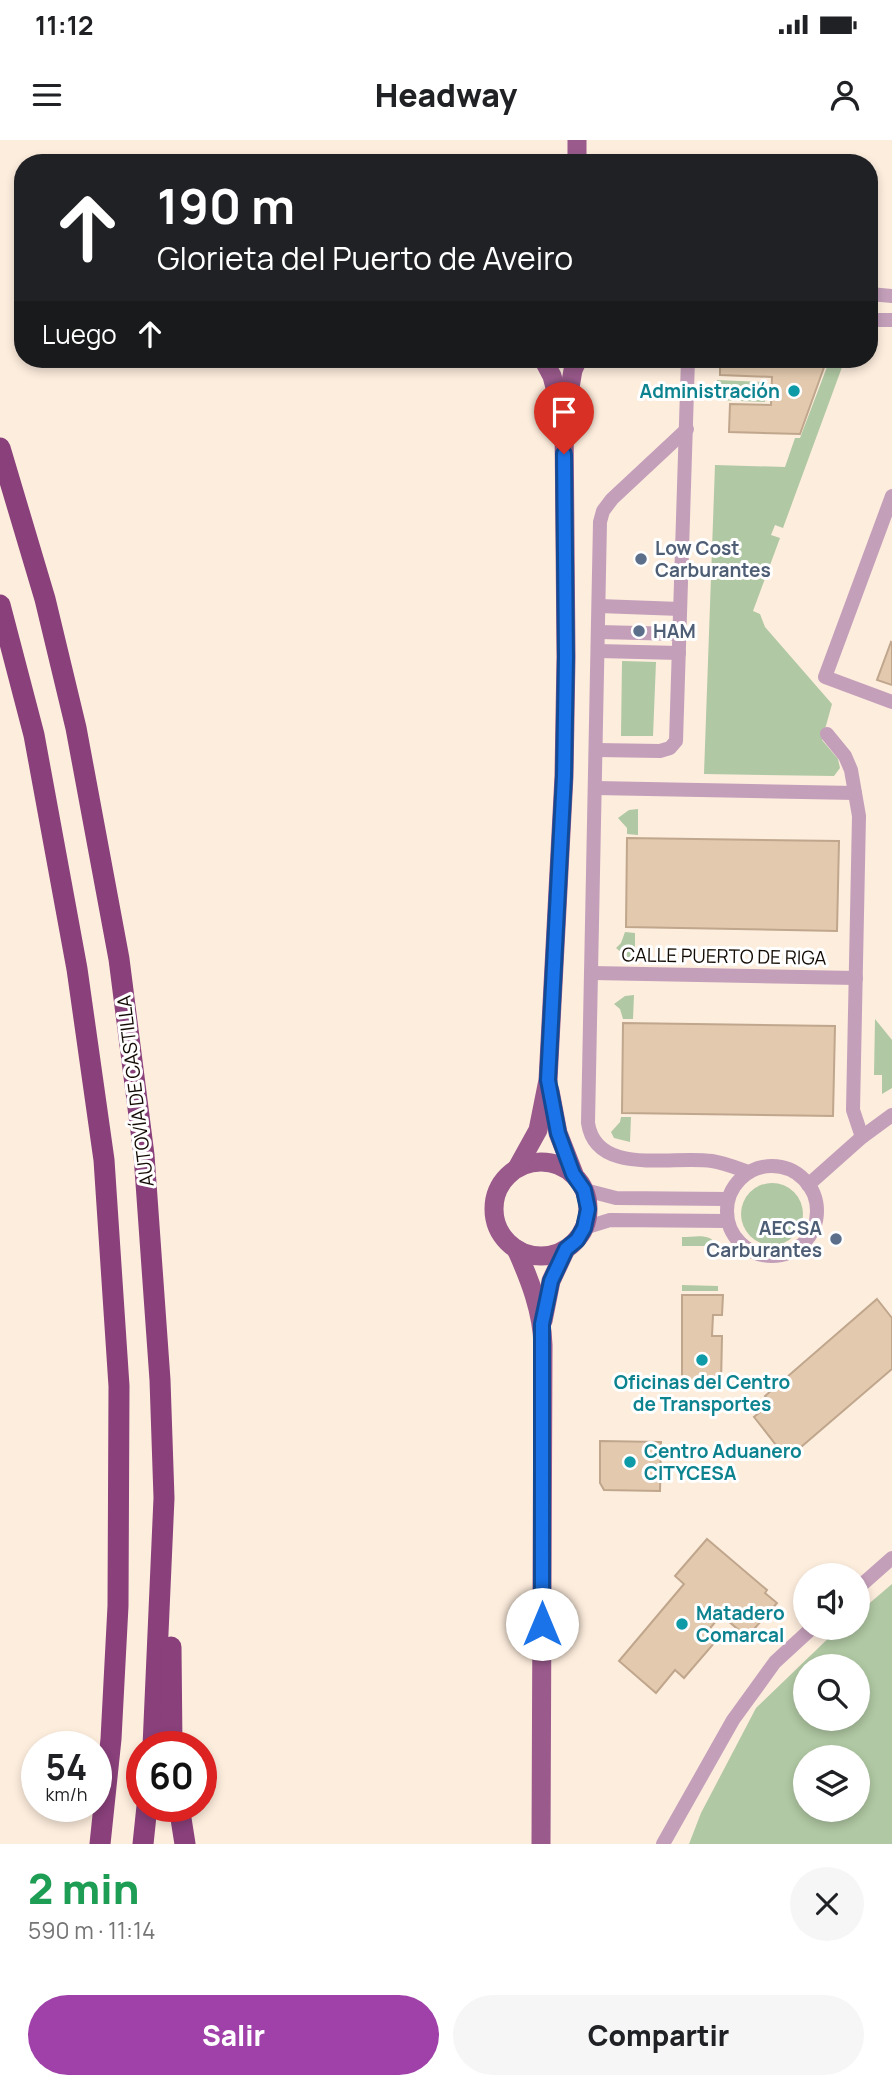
<!DOCTYPE html>
<html lang="es">
<meta charset="utf-8">
<style>
body{margin:0;font-family:Manrope,sans-serif;background:#f6f6f6;color:#202124;height:100vh;display:flex;flex-direction:column;font-size:26px;white-space:nowrap}
*{box-sizing:border-box;margin:0}
p{font-size:23px;color:#757577}
.icon{flex:none;width:38px;height:38px;fill:none;stroke:currentColor;stroke-width:2;stroke-linecap:round;stroke-linejoin:round}
.map{position:relative;height:1704px;overflow:hidden}
.panel{display:flex;flex-direction:column;background:#fff;flex:1}
.panel>*{flex:none}
.hud{position:absolute;left:14px;top:14px;width:864px;height:214px;border-radius:28px;box-shadow:0 4px 10px #0003;background:#202124;color:#fff;overflow:hidden}
.buttons{position:absolute;left:793px;top:1423px;display:grid;gap:14px}
.buttons a{display:grid;place-items:center;width:77px;height:77px;border-radius:50%;background:#fff;box-shadow:0 4px 10px #0003;font-size:35px}
.speed{position:absolute;left:21px;top:1591px;display:flex;gap:14px;font-size:35px;font-weight:700;text-align:center}
.speed>*{display:grid;place-content:center;width:91px;height:91px;border-radius:50%;background:#fff;box-shadow:0 4px 10px #0003;line-height:1}
.speed small{font-size:18px;font-weight:400}
.speed .limit{border:10px solid #d22;background:#fff;color:#111}
.pin{position:absolute;display:grid;place-items:center;width:60px;height:60px;color:#fff;margin:-72px -30px;border-radius:50% 50% 50% 0;rotate:-45deg;box-shadow:0 0 7px #0007}
.pin .icon{rotate:45deg}
.me{position:absolute;width:77px;margin:-38px;rotate:0deg;stroke-linejoin:round;filter:drop-shadow(0 0 5px #0008)}
.turn{display:flex;align-items:center;gap:24px;height:147px;padding:0 28px;font-size:32px}
.turn .icon{width:91px;height:91px;stroke-width:2.5}
.turn b{display:block;font-size:49px;line-height:60px}
.then{display:flex;align-items:center;height:66px;padding:0 28px;background:#0003;gap:14px;font-size:26px}
.round{display:grid;place-items:center;flex:none;width:74px;height:74px;border-radius:37px;background:#f6f6f6}
.head{display:flex;align-items:center;justify-content:space-between;height:119px;padding:0 28px}
h1{font-size:42px;font-weight:800;line-height:52px;color:#1e9e55}
.cta{display:flex;gap:14px;margin-top:auto;padding:14px 28px}
.cta a{flex:1;height:80px;border-radius:42px;background:#9f41a9;color:#fff;font-size:28px;font-weight:800;line-height:80px;text-align:center}
.cta a+a{background:#f6f6f6;color:#202124}
.status{display:flex;justify-content:space-between;align-items:center;height:49px;padding:0 35px;background:#fff;direction:ltr}
.status svg{height:19px;fill:currentColor}
header{display:flex;justify-content:space-between;align-items:center;height:91px;padding:0 28px;background:#fff;font-size:32px;font-weight:800}
.map>svg:first-child{display:block}
.green{fill:#b0c8a3;fill-rule:evenodd}
.building{fill:#e3caaf;stroke:#bfa68c;stroke-width:2}
.lines{fill:none;stroke-linecap:round;stroke-linejoin:round}
.minor{stroke:#c49fba;stroke-width:14}
.major{stroke:#9a5a8c;stroke-width:19}
.highway{stroke:#89407b;stroke-width:21}
.route-casing{stroke:#114b97;stroke-width:18}
.route{stroke:#1a73e8;stroke-width:12}
.culture-dot{fill:#0f9aa8;stroke:#fff;stroke-width:2.5}
.service-dot{fill:#5c6f8a;stroke:#fff;stroke-width:2.5}
.labels{text-anchor:middle;dominant-baseline:central;stroke-width:6;stroke-linejoin:round;paint-order:stroke}
.culture-label{font-size:19px;font-weight:bold;fill:#0d838f;stroke:#fff;text-anchor:start}
.service-label{font-size:19px;font-weight:bold;fill:#4e5e75;stroke:#fff;text-anchor:start}
.street-label{font-size:19px;fill:#130b03;stroke:#fff}
</style>
<div class="status"><b>11:12</b><svg viewBox="0 0 49 12"><path d="M0 12V9h3v3zM5 12V6h3v6zM10 12V3h3v9zM15 12V0h3v12zM26 1h20v11H26zM47 4h2v5h-2z"/></svg></div>
<header><svg class="icon" aria-label="menu" viewBox="0 0 24 24"><path d="M4 6h16M4 12h16M4 18h16"/></svg>Headway<svg class="icon" aria-label="person" viewBox="0 0 24 24"><circle cx="12" cy="8" r="4"/><path d="M4 21q1-7 8-7t8 7"/></svg></header>
<div class="map">
<svg width="892" height="1704" viewBox="0 0 892 1704">
<rect width="100%" height="100%" fill="#fdeddd"/>
<g class="green">
<path d="M 830,219 L 845,219 L 783,388 L 775,385 L 771,395 L 780,398 L 753,471 L 760,474 L 765,487 L 832,564 L 822,600 L 838,619 L 840,628 L 834,636 L 704,634 L 715,325 L 785,327 L 795,298 L 800,298 Z"/>
<path d="M 717,240 L 766,242 L 765,262 L 716,260 Z"/>
<path d="M 622,521 L 656,522 L 653,596 L 621,596 Z"/>
<path d="M 638,669 L 638,695 L 627,694 L 627,688 L 618,678 L 629,670 Z"/>
<path d="M 625,792 L 635,793 L 635,818 L 627,817 L 616,808 L 621,803 Z"/>
<path d="M 634,855 L 633,879 L 623,879 L 620,869 L 614,864 L 625,856 Z"/>
<path d="M 875,879 L 892,900 L 892,948 L 882,954 L 882,935 L 874,935 Z"/>
<path d="M 621,977 L 631,977 L 630,1002 L 614,998 L 611,992 L 620,982 Z"/>
<circle cx="772" cy="1074" r="31"/>
<path d="M 682,1097 C 695,1097 711,1092 717,1106 L 682,1106 Z"/>
<path d="M 682,1145 L 718,1146 L 718,1151 L 682,1151 Z"/>
<path d="M 892,1444 L 892,1704 L 689,1704 L 701,1673 L 756,1568 L 839,1488 L 858,1488 L 858,1473 ZM 805,1526 L 858,1526 L 858,1578 L 805,1578 ZM 805,1617 L 858,1617 L 858,1670 L 805,1670 Z"/>
</g>
<g class="building">
<path d="M 720,219 L 827,219 L 800,294 L 729,292 L 730,264 L 771,265 L 772,237 L 720,235 Z"/>
<path d="M 891,502 L 892,503 L 892,545 L 877,540 Z"/>
<path d="M 627,698 L 839,701 L 837,791 L 626,787 Z"/>
<path d="M 623,883 L 835,886 L 833,976 L 622,973 Z"/>
<path d="M 682,1155 L 723,1155 L 722,1175 L 713,1175 L 712,1196 L 722,1196 L 721,1244 L 682,1244 Z"/>
<path d="M 877,1159 L 892,1178 L 892,1229 L 787,1319 L 754,1277 L 771,1263 L 765,1256 Z"/>
<path d="M 600,1301 L 661,1302 L 660,1351 L 604,1350 L 600,1343 Z"/>
<path d="M 707,1399 L 767,1450 L 765,1453 L 777,1463 L 747,1497 L 721,1475 L 706,1493 L 716,1501 L 684,1538 L 675,1530 L 656,1553 L 619,1521 L 684,1444 L 675,1436 Z"/>
</g>
<g class="lines">
<g class="minor">
<path d="M 870,154 L 892,156"/>
<path d="M 870,180 L 892,180"/>
<path d="M 687,289 L 612,359 L 603,371 L 600,382 L 588,983 C 596,1037 673,1015 712,1021 C 724,1023 737,1028 749,1032"/>
<path d="M 892,356 L 825,537 L 892,562"/>
<path d="M 599,466 L 680,469"/>
<path d="M 599,492 L 680,494"/>
<path d="M 598,511 L 679,513"/>
<path d="M 827,594 L 845,616 L 851,630 L 859,676 L 853,970 L 862,997"/>
<path d="M 597,610 L 660,611 L 670,608 L 676,601 L 688,219"/>
<path d="M 596,648 L 855,653"/>
<path d="M 592,833 L 856,838"/>
<circle cx="772" cy="1071" r="45"/>
<path d="M 808,1045 L 862,997 L 892,975"/>
<path d="M 585,1050 L 616,1058 L 728,1059"/>
<path d="M 584,1088 L 610,1080 L 727,1081"/>
<path d="M 858,1448 L 892,1418"/>
<path d="M 663,1704 L 733,1580 L 775,1522 L 812,1488"/>
</g>
<g class="major">
<path d="M 577,0 L 577,23"/>
<path d="M 543,219 L 552,236 L 562,274"/>
<path d="M 550,951 L 558,993 L 574,1034"/>
<circle cx="541" cy="1069" r="47"/>
<path d="M 517,1028 L 538,990 L 548,940 L 564,636 L 566,517 L 564,282 L 573,230 L 578,219"/>
<path d="M 516,1109 C 530,1140 542,1171 543,1205 L 541,1704"/>
<path d="M 543,1181 L 551,1141 L 566,1109"/>
</g>
<g class="highway">
<path d="M 0,308 L 45,459 L 76,588 L 119,819 L 144,1015 L 160,1240 L 164,1358 L 153,1606"/>
<path d="M 0,465 L 34,595 L 77,829 L 104,1020 L 119,1246 L 118,1466 L 111,1599 L 100,1704"/>
<path d="M 171,1507 L 172,1606"/>
<path d="M 179,1666 L 185,1704"/>
<path d="M 143,1704 L 147,1666"/>
</g>
</g>
<g class="lines">
<g class="route-casing">
<path id="route" d="M 542,1484 L 542,1184 L 551,1141 L 566,1109 L 577,1100 L 584,1088 L 588,1069 L 584,1050 L 573,1034 L 558,993 L 548,940 L 564,636 L 566,517 L 564,314"/>
</g>
<use href="#route" class="route"/>
</g>
<g class="culture-dot">
<circle cx="794" cy="251" r="7"/>
<circle cx="702" cy="1220" r="7"/>
<circle cx="630" cy="1322" r="7"/>
<circle cx="682" cy="1484" r="7"/>
</g>
<g class="service-dot">
<circle cx="641" cy="419" r="7"/>
<circle cx="639" cy="491" r="7"/>
<circle cx="836" cy="1099" r="7"/>
</g>
<g class="labels">
<g class="culture-label">
<text x="780" y="251" text-anchor="end">Administración</text>
<text x="702" y="1242" text-anchor="middle">Oficinas del Centro<tspan x="702" dy="22">de Transportes</tspan></text>
<text x="644" y="1311">Centro Aduanero<tspan x="644" dy="22">CITYCESA</tspan></text>
<text x="696" y="1473">Matadero<tspan x="696" dy="22">Comarcal</tspan></text>
</g>
<g class="service-label">
<text x="655" y="408">Low Cost<tspan x="655" dy="22">Carburantes</tspan></text>
<text x="653" y="491">HAM</text>
<text x="822" y="1088" text-anchor="end">AECSA<tspan x="822" dy="22">Carburantes</tspan></text>
</g>
<g class="street-label">
<text transform="translate(724 816) rotate(1)">CALLE PUERTO DE RIGA</text>
<text transform="translate(135 951) rotate(-97)">AUTOVÍA DE CASTILLA</text>
</g>
</g>
</svg>
<div class="buttons">
<a><svg class="icon" aria-label="sound" viewBox="0 0 24 24"><path d="M4 9h4l5-4v14l-5-4H4zM17 9q2 3 0 6"/></svg></a>
<a><svg class="icon" aria-label="search" viewBox="0 0 24 24"><circle cx="10" cy="10" r="6"/><path d="M15 15l6 6"/></svg></a>
<a><svg class="icon" aria-label="layers" viewBox="0 0 24 24"><path d="M12 4l9 5-9 5-9-5zM3 14l9 5 9-5"/></svg></a>
</div>
<div class="speed"><div>54<small>km/h</small></div><div class="limit">60</div></div>
<div class="pin" style="left:564px;top:314px;background:#d93025"><svg class="icon" aria-label="arrive" viewBox="0 0 24 24"><path d="M6 21V4h12l-3 4 3 4H6"/></svg></div>
<svg class="me" style="left:542px;top:1484px" viewBox="-20 -20 40 40"><circle r="19" fill="#fff"/><path d="M0-13L10 11 0 6-10 11z" fill="#1a73e8"/></svg>
<div class="hud">
<div class="turn"><svg class="icon" aria-label="ahead" viewBox="0 0 24 24"><path d="M12 20V5M6 11l6-6 6 6"/></svg><div><b>190 m</b>Glorieta del Puerto de Aveiro</div></div>
<div class="then">Luego<svg class="icon" aria-label="ahead" viewBox="0 0 24 24"><path d="M12 20V5M6 11l6-6 6 6"/></svg></div>
</div>
</div>
<section class="panel">
<div class="head"><div><h1>2 min</h1><p>590 m · 11:14</p></div><a class="round"><svg class="icon" aria-label="close" viewBox="0 0 24 24"><path d="M6 6l12 12M18 6L6 18"/></svg></a></div>
<div class="cta"><a>Salir</a><a>Compartir</a></div>
</section>
